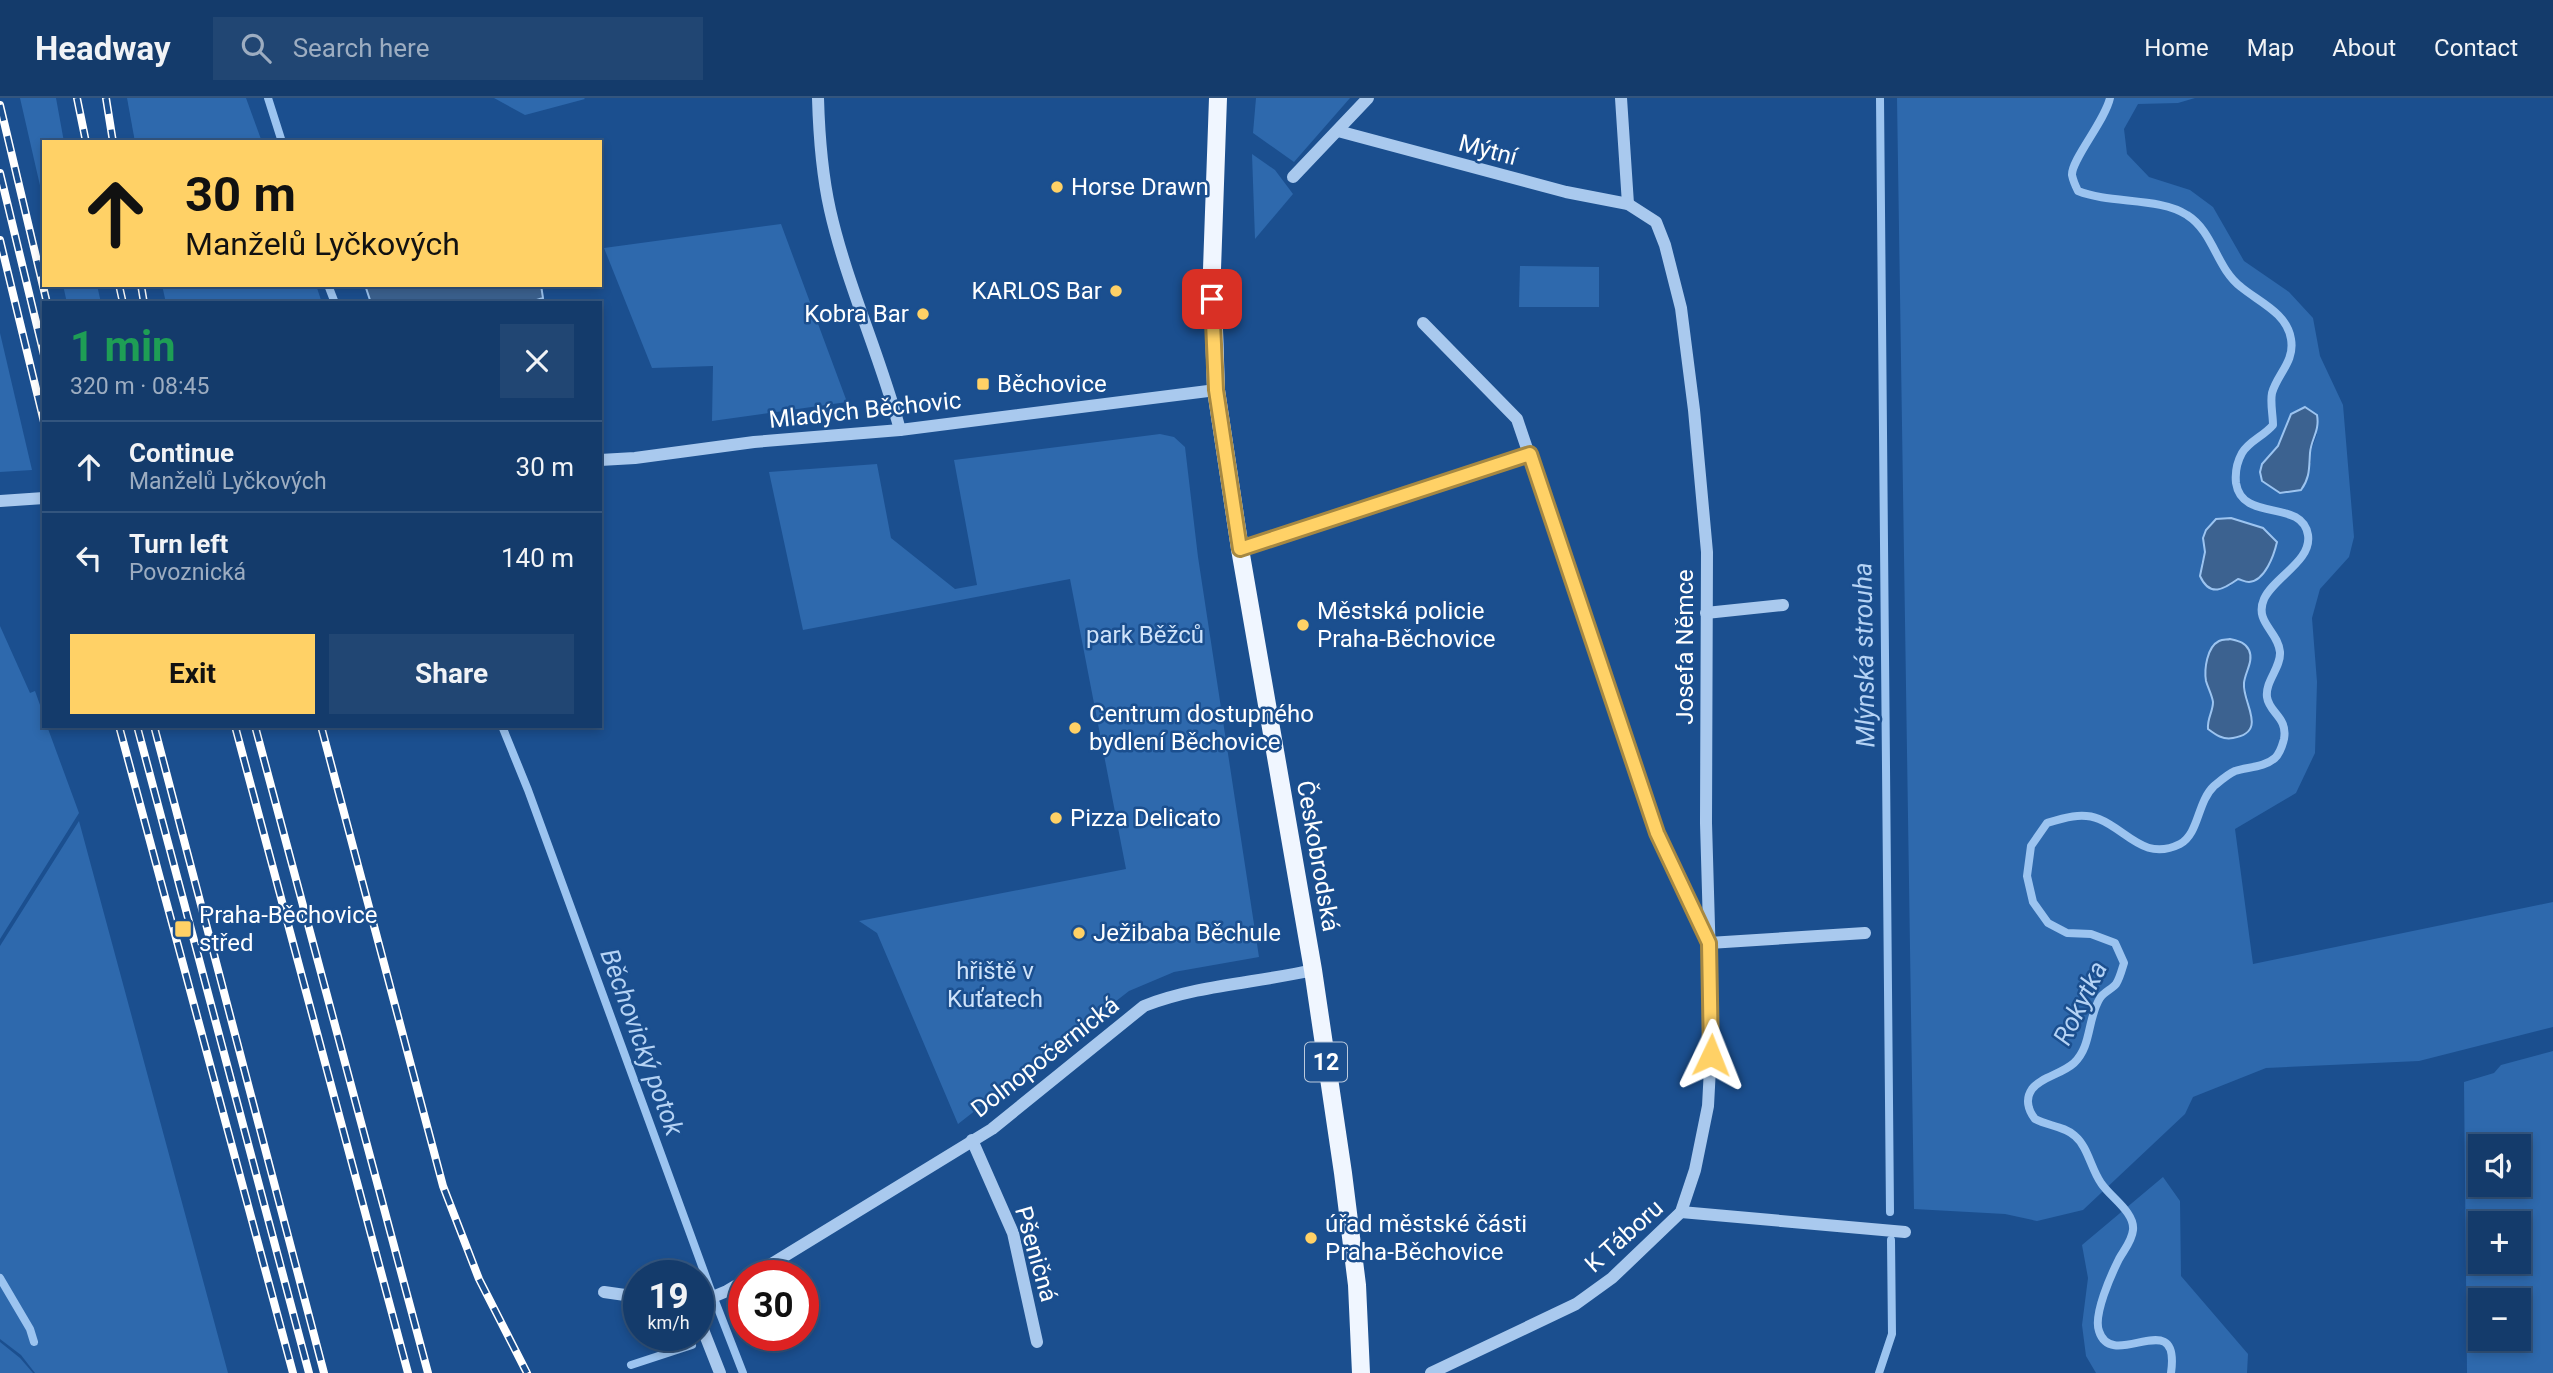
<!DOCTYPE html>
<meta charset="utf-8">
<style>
body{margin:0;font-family:Roboto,sans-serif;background:#214673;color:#f1f3f6;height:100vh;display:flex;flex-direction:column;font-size:26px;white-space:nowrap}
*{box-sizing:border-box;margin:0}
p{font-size:23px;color:#9dadc1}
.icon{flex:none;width:38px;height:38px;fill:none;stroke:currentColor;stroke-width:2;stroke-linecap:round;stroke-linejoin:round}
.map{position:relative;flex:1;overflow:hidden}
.details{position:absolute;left:42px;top:203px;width:560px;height:427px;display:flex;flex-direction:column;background:#143b6b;border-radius:0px;box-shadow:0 4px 10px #0003,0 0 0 2px #33557e}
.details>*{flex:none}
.guide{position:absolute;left:42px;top:42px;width:560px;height:147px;border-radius:0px;box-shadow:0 4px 10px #0003,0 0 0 2px #33557e;background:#ffd166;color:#111;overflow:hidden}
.buttons{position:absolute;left:2468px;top:1036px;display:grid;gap:14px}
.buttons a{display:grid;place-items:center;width:63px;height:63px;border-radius:0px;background:#143b6b;box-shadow:0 4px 10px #0003,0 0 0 2px #33557e;font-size:35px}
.speed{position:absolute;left:623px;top:1162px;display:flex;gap:14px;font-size:35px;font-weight:700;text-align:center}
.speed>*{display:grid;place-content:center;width:91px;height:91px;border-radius:50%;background:#143b6b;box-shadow:0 4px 10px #0003,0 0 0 2px #33557e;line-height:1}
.speed small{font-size:18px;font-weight:400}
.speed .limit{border:10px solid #d22;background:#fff;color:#111}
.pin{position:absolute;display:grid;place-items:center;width:60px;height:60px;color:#fff;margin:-30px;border-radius:14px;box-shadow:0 4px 10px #0006}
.me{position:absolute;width:77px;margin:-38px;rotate:2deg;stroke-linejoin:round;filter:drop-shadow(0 0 5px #0008)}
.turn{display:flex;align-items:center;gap:24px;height:147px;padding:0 28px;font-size:32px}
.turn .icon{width:91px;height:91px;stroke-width:2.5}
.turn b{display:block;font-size:49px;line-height:60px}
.round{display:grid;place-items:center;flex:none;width:74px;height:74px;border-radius:0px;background:#214673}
.head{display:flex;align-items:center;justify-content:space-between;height:119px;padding:0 28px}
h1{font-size:42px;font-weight:700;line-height:52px;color:#1e9e55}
.cta{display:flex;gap:14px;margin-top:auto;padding:14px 28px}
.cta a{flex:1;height:80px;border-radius:0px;background:#ffd166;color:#111;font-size:28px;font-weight:700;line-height:80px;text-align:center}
.cta a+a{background:#214673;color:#f1f3f6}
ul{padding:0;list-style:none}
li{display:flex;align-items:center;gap:21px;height:91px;padding:0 28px;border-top:2px solid #33557e}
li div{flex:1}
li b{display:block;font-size:26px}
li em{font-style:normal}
header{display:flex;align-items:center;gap:42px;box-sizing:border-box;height:98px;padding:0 35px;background:#143b6b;border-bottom:2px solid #33557e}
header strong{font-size:33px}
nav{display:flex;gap:38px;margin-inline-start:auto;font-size:24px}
.search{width:490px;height:63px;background:#214673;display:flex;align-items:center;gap:18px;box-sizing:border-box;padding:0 24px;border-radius:0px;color:#9dadc1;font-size:26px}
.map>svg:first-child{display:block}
.green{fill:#2e69ad;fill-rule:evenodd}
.water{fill:#3c6290;stroke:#9cc4f0;stroke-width:2}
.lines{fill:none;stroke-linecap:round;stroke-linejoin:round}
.stream{stroke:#9cc4f0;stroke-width:8}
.minor{stroke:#a9c9ee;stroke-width:12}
.major{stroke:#f0f6ff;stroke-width:18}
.rail-casing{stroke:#fff;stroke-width:8}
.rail{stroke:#1b4f8f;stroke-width:5;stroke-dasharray:16;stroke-linecap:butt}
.route-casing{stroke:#a68842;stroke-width:18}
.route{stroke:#ffd166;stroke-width:12}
.poi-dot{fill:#ffd166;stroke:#1b4f8f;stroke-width:2.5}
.labels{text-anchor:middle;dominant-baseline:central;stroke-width:5;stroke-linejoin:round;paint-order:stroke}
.shield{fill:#1b4f8f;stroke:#bbcadd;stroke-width:2}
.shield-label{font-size:23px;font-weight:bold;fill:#fff}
.street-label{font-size:24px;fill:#fff;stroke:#1b4f8f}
.poi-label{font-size:24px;fill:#fff;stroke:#1b4f8f;text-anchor:start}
.park-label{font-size:24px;fill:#cfe3fa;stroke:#1b4f8f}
.water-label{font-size:26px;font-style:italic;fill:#b5d3f5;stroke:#1b4f8f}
</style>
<header>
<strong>Headway</strong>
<div class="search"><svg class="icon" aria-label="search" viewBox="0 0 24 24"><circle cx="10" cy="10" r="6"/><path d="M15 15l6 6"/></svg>Search here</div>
<nav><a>Home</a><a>Map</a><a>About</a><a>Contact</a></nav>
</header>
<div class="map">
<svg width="2553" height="1275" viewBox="0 0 2553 1275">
<rect width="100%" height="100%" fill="#1b4f8f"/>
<g class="green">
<path d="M 20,0 L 56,0 L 64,44 L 44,44 L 44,105 Z"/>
<path d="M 127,0 L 246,0 L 262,44 L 135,44 Z"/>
<path d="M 494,0 L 584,0 L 585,1 L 525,17 Z"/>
<path d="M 1256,0 L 1350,0 L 1294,64 L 1253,35 Z"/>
<path d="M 1897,0 L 2195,0 L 2178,5 L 2138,6 L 2124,31 L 2127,56 L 2149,79 L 2190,92 L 2213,109 L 2244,163 L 2289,194 L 2313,220 L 2320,258 L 2343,307 L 2354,439 L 2349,459 L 2320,491 L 2312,520 L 2317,584 L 2315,655 L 2296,695 L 2235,731 L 2253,866 L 2553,804 L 2553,929 L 2419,963 L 2266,970 L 2193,999 L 2185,1016 L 2083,1112 L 2037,1123 L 2005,1116 L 1914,1111 ZM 2288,324 L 2317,336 L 2310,355 L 2311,365 L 2272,356 L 2278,348 ZM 2242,423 L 2247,427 L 2263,475 L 2250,484 L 2238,481 L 2230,488 L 2201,466 L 2205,454 ZM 2209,557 L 2249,568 L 2244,585 L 2250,610 L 2246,635 L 2236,640 L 2224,641 C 2220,628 2215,615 2213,602 C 2209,584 2203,575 2209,557 Z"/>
<path d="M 1252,56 L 1275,72 L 1293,96 L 1255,141 Z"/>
<path d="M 781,126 L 847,304 L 712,323 L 713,268 L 652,270 L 604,150 Z"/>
<path d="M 1520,168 L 1599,169 L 1599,209 L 1519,209 Z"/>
<path d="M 63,187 L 97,187 L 101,205 L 67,205 Z"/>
<path d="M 162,187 L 316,187 L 322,205 L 166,205 Z"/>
<path d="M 0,235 L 32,372 L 0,374 Z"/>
<path d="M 1160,336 L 1174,339 L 1185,349 L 1198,459 L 1259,859 L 1174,874 L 1129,893 L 958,1026 L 877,835 L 859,823 L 1126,771 L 1070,481 L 803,532 L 769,374 L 877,366 L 891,440 L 955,491 L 977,487 L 954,362 Z"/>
<path d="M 0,528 L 30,595 L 35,593 L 44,618 L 44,628 L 47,628 L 79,715 L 0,841 Z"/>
<path d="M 79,723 L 228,1275 L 35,1275 L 21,1257 L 0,1241 L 0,848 Z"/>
<path d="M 2553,953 L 2553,1275 L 2467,1275 L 2464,984 L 2494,975 L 2501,967 ZM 2480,1048 L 2518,1048 L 2518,1087 L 2480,1087 ZM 2480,1125 L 2518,1125 L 2518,1164 L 2480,1164 ZM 2518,1202 L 2518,1241 L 2480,1241 L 2480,1202 Z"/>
<path d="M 2163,1079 L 2180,1103 L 2181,1178 L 2248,1256 L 2247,1275 L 2096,1275 L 2086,1258 L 2082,1227 L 2088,1180 L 2082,1147 Z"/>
<path d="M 0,1244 L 20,1260 L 33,1275 L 0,1275 Z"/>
</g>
<g class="water">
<path d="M 365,187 L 541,187 L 543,200 L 527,205 L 371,205 Z"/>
<path d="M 2305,309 L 2317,317 C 2320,333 2311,341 2310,355 C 2309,370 2310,380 2301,392 L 2280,395 L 2262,383 L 2260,374 L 2262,366 L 2278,348 L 2291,316 Z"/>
<path d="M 2231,420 L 2263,430 L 2277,444 C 2274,457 2265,483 2249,484 C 2245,484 2242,482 2238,481 C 2224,491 2210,500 2200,478 L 2205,454 L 2203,440 L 2206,432 L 2216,421 Z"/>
<path d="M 2230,541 C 2238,543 2245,544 2249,552 C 2254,563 2245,574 2244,585 C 2242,605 2269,634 2233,640 C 2223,642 2216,637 2208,631 C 2207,620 2213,614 2213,604 C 2212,597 2208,590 2206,583 C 2204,571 2207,549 2219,543 C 2223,541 2227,542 2230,541 Z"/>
</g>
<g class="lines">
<g class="stream">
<path d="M 268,0 L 282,44"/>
<path d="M 1880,0 L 1890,1114"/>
<path d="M 2110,0 C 2105,23 2071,62 2072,77 C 2073,82 2076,89 2078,93 C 2110,106 2160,99 2187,117 C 2214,134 2216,170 2241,189 C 2259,204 2287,215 2291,241 C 2295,264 2277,276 2272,295 C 2270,305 2273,317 2273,327 C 2264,338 2249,343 2242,355 C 2237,364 2235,375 2236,385 C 2242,425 2302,400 2308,437 C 2312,463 2274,479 2264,501 C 2254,524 2278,533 2280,554 C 2281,570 2265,583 2267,599 C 2269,615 2288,619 2284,641 C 2282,648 2281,654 2275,660 C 2265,669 2248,669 2235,673 C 2228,676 2220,683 2214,688 C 2197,704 2199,736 2180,746 C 2144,764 2127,732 2099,721 C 2082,714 2063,720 2047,725 L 2031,748 L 2027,778 L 2033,804 L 2048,825 L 2067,835 L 2091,836 L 2115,845 L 2124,865 C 2122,871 2120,880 2116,886 C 2112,891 2104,894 2100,900 C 2087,921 2092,948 2074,965 C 2062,976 2041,979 2032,991 C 2025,1001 2028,1012 2035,1021 C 2048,1028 2064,1028 2075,1038 C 2088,1049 2091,1071 2101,1085 C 2110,1099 2135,1114 2133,1132 C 2132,1143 2124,1152 2119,1161 C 2111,1177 2093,1217 2099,1233 C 2112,1275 2181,1205 2171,1275"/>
<path d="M 328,187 L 335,205"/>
<path d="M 502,628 L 528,692 L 710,1190 L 743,1275"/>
<path d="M 0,1180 L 30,1231 L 34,1244"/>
<path d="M 631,1267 L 692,1247"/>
<path d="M 1879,1275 L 1892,1236 L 1891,1142"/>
</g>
<g class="minor">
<path d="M 818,0 C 819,36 822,76 830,112 C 847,187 880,257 900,332"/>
<path d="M 1621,0 L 1628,106"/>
<path d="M 1338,33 L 1566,94 L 1628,106 L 1656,124 L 1665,147 L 1681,210 L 1694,312 L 1707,454 L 1706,725 L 1712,932 L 1708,1008 L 1695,1072 L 1681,1114 L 1612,1180 L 1576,1206 L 1431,1275"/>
<path d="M 1293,79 L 1368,0"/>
<path d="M 1423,225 L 1517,321 L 1657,735 L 1706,839"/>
<path d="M 600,362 L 635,360 L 754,344 L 900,332 L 1216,292"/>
<path d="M 0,403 L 44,400"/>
<path d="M 1240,451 L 1530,356"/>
<path d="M 1706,515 L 1783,507"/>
<path d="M 1709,845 L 1865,835"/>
<path d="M 972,1042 L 1013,1135 L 1037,1244"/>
<path d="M 1681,1114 L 1905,1134"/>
<path d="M 752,1178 L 992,1031 L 1144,908 C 1198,887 1256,885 1313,872"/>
<path d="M 604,1194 L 639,1199"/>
<path d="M 698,1205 L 727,1193 L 744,1183"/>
<path d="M 698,1219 L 720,1275"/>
</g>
<path class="major" d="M 1218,0 L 1212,171 L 1216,292 L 1240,451 L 1313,872 L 1343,1075 L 1357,1187 L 1361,1275"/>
<g class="rail-casing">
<g id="rail">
<path d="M 77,0 L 86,44"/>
<path d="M 106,0 L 113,44"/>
<path d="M 0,7 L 47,205"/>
<path d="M 0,75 L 44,257"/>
<path d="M 0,142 L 44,324"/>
<path d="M 119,187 L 123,205"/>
<path d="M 141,187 L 144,205"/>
<path d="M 119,628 L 293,1275"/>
<path d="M 137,628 L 309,1275"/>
<path d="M 154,628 L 324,1275"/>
<path d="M 235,628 L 408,1275"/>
<path d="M 255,628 L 428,1275"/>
<path d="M 321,628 L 443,1088 L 479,1181 L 527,1275"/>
</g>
</g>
<use href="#rail" class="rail"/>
</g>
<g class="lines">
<g class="route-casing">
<path id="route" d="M 1212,201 L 1216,292 L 1240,451 L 1530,356 L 1657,735 L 1709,845 L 1711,957"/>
</g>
<use href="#route" class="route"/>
</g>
<g class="poi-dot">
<circle cx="1057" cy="89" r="7"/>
<circle cx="1116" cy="193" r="7"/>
<circle cx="923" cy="216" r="7"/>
<rect x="976" y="279" width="14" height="14" rx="3.5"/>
<circle cx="1303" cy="527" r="7"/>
<circle cx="1075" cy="630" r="7"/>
<circle cx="1056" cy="720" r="7"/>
<rect x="174" y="822" width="18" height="18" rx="3.5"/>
<circle cx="1079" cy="835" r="7"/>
<circle cx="1311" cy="1140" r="7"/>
</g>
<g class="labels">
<rect class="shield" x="1305" y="944.5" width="42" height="39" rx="5"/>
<g class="shield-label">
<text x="1326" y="964">12</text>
</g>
<g class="street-label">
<text transform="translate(1488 52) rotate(15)">Mýtní</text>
<text transform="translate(865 312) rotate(-6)">Mladých Běchovic</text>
<text transform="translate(1685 549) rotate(-90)">Josefa Němce</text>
<text transform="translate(1318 758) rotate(80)">Českobrodská</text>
<text transform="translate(1045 959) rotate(-38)">Dolnopočernická</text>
<text transform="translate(1624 1138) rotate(-42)">K Táboru</text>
<text transform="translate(1036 1156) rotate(74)">Pšeničná</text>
</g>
<g class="poi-label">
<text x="1071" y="89">Horse Drawn</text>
<text x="1102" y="193" text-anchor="end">KARLOS Bar</text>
<text x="909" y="216" text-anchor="end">Kobra Bar</text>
<text x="997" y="286">Běchovice</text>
<text x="1317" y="513">Městská policie<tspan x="1317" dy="28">Praha-Běchovice</tspan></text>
<text x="1089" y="616">Centrum dostupného<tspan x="1089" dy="28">bydlení Běchovice</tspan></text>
<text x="1070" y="720">Pizza Delicato</text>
<text x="199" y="817">Praha-Běchovice<tspan x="199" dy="28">střed</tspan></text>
<text x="1093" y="835">Ježibaba Běchule</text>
<text x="1325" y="1126">úřad městské části<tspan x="1325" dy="28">Praha-Běchovice</tspan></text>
</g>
<g class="park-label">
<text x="1145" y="537">park Běžců</text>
<text x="995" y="873">hřiště v<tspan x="995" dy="28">Kuťatech</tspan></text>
</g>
<g class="water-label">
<text transform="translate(1864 557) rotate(-91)">Mlýnská strouha</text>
<text transform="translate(2080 905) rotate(-64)">Rokytka</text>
<text transform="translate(642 944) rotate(70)">Běchovický potok</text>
</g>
</g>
</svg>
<div class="buttons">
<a><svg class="icon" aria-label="sound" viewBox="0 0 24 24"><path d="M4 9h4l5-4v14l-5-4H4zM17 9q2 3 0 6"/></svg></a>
<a>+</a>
<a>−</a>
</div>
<div class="speed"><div>19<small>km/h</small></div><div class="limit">30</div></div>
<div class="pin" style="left:1212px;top:201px;background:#d93025"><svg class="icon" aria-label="arrive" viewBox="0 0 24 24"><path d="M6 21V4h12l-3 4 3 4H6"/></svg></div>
<svg class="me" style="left:1711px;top:957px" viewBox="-20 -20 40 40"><path d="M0-17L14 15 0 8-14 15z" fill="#ffd166" stroke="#fff" stroke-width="4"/></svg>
<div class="guide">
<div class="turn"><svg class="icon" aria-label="ahead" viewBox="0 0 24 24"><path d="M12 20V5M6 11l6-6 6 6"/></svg><div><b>30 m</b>Manželů Lyčkových</div></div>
</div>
<section class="details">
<div class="head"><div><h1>1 min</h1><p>320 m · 08:45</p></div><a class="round"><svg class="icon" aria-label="close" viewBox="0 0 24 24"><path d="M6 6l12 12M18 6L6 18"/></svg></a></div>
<ul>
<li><svg class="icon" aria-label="ahead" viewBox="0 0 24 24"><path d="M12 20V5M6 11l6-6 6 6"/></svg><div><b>Continue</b><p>Manželů Lyčkových</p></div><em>30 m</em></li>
<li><svg class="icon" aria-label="left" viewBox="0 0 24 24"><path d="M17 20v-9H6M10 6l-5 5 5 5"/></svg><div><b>Turn left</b><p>Povoznická</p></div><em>140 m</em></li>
</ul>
<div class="cta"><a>Exit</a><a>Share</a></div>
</section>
</div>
